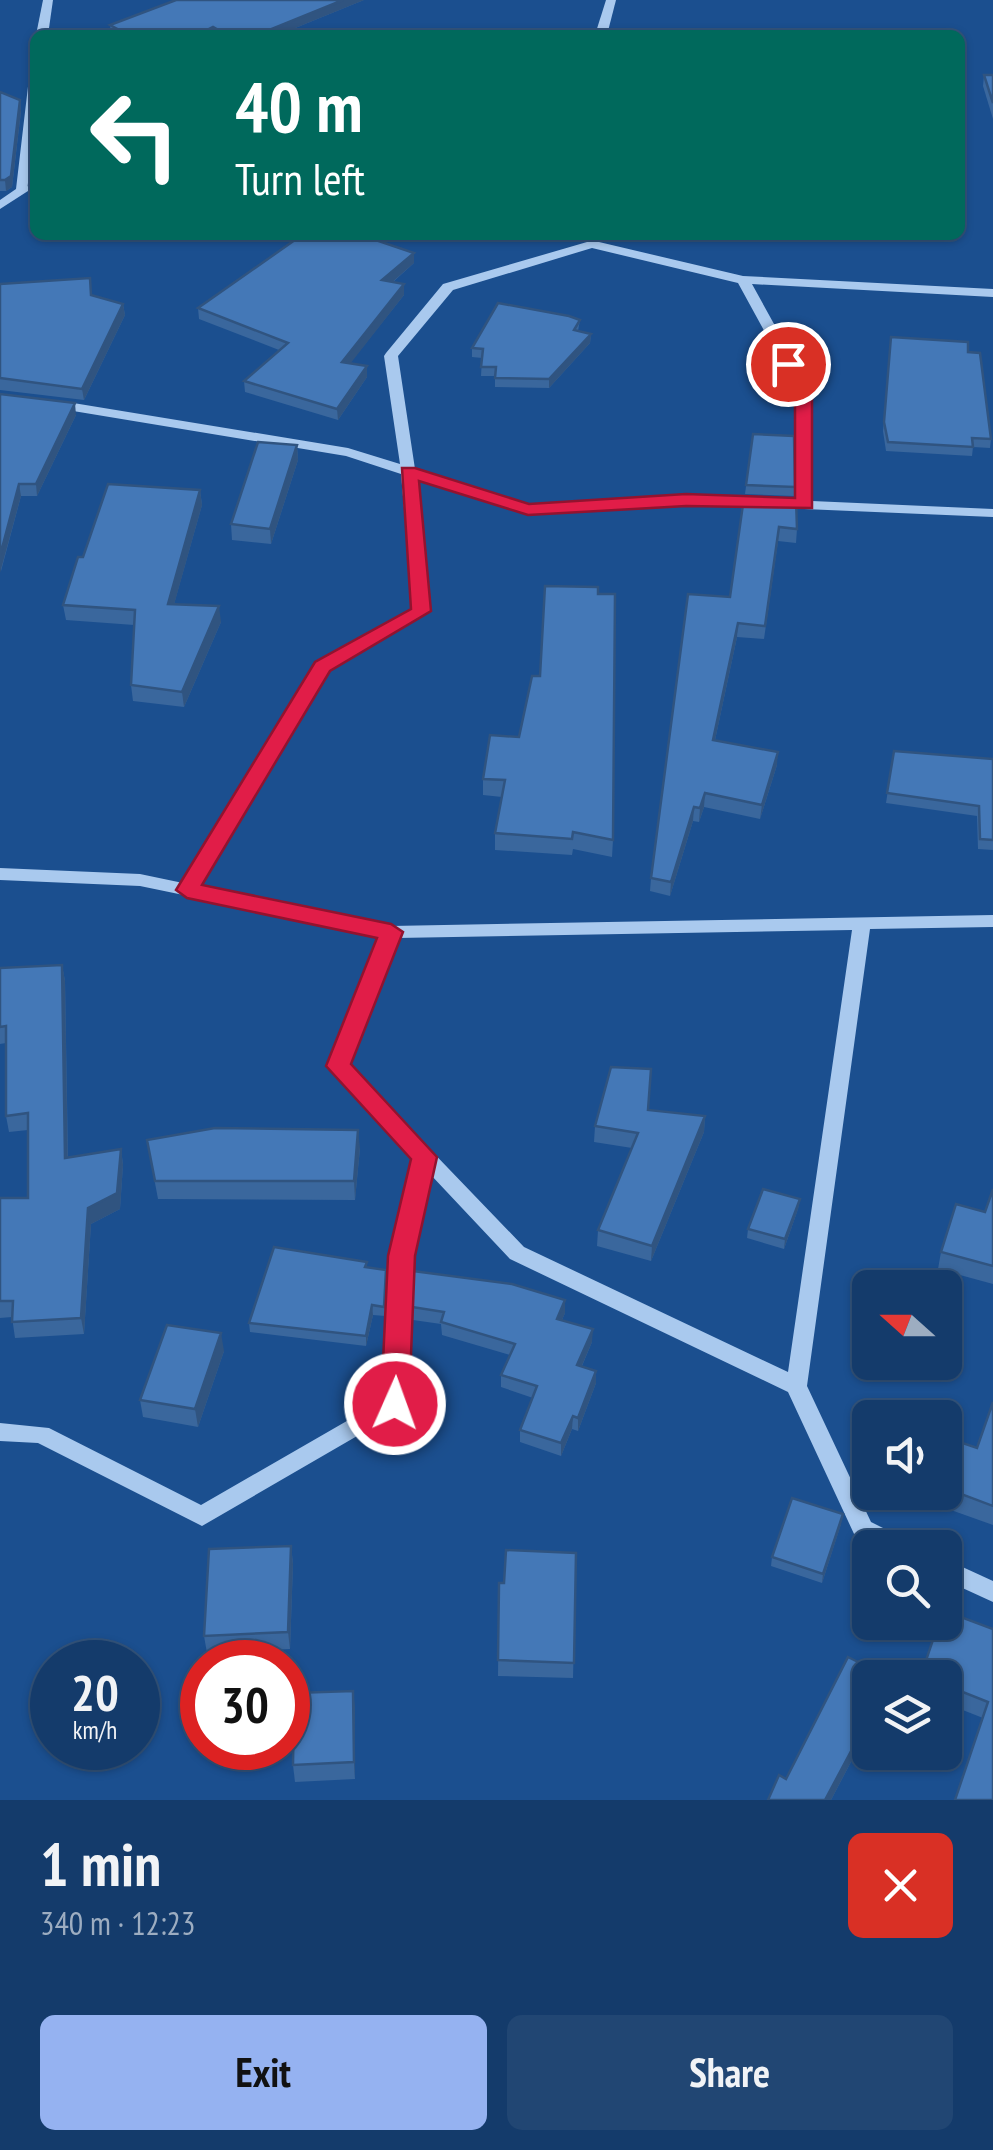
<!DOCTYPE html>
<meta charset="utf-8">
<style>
body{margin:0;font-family:"PT Sans Narrow",sans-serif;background:#214673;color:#f1f3f6;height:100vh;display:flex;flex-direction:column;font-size:38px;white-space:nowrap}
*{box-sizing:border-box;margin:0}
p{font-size:32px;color:#9dadc1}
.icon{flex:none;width:55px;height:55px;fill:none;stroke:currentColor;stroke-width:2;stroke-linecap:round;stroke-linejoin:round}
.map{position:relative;height:1800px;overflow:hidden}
.side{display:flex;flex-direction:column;background:#143b6b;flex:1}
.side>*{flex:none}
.guide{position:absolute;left:30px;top:30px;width:935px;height:210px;border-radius:15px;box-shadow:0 2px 8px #0004,0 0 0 2px #33557e;background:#00695c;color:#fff;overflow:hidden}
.needle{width:65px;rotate:291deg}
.controls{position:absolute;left:852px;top:1270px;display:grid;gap:20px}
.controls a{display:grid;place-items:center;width:110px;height:110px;border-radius:15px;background:#143b6b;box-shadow:0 2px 8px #0004,0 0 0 2px #33557e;font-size:50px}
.speed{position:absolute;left:30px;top:1640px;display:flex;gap:20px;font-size:50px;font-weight:700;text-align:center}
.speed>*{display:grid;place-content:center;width:130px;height:130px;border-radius:50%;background:#143b6b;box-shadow:0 2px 8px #0004,0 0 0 2px #33557e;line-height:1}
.speed small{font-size:25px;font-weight:400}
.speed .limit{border:15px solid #d22;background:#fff;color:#111}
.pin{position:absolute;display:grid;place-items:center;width:85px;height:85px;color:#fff;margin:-42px;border:5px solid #fff;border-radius:50%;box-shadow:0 2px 10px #0007}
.me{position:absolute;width:110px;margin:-55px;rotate:2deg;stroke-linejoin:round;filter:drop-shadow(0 0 8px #0008)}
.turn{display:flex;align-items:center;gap:35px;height:210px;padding:0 40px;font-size:45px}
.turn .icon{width:130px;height:130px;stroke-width:2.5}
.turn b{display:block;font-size:70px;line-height:85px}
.round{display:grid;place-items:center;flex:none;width:105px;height:105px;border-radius:15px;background:#214673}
.head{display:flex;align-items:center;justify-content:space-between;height:170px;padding:0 40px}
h1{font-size:60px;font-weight:700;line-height:75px}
.primary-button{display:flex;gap:20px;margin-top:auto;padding:20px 40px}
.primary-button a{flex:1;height:115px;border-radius:15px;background:#95b2f1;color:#111;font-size:40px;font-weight:700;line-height:115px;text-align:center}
.primary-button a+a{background:#214673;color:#f1f3f6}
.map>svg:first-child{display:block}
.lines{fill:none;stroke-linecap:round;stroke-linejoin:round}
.minor{fill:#a9c9ee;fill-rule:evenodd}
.wall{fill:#3a679d}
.shaded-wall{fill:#305480}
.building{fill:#4478b7;stroke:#305480;stroke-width:2.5}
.route{fill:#e11d48;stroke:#92132f;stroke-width:2.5}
</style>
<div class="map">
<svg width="993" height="1800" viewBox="0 0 993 1800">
<rect width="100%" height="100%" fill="#1b4f8f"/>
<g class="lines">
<g class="minor">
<path d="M 43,0 L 53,0 L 48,35 L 36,35 Z"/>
<path d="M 606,0 L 616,0 L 607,35 L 595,35 Z"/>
<path d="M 35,75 L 35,130 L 28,191 L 0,209 L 0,200 L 16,189 L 29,78 Z"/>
<path d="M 590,235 L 602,235 L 599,242 L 743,276 L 993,289 L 993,297 L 752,284 L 811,391 L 812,501 L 993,509 L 993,517 L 686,504 L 528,514 L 416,479 L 429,611 L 329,670 L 198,886 L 391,926 L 993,915 L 993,927 L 870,929 L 807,1386 L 871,1522 L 909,1541 L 912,1548 L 878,1548 L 855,1536 L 788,1392 L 510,1259 L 430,1174 L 411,1256 L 406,1404 L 402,1410 L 202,1526 L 38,1443 L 0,1441 L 0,1423 L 49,1428 L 201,1505 L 385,1399 L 391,1256 L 414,1157 L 329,1065 L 381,936 L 140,886 L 0,880 L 0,868 L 140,874 L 183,883 L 317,663 L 413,609 L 401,474 L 346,456 L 55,408 L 48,404 L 55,400 L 348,448 L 400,464 L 384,356 L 386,353 L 443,284 L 587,242 ZM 592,248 L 738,283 L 797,391 L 798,500 L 686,496 L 529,506 L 415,469 L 398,356 L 453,290 ZM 852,930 L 788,1372 L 524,1247 L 348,1064 L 397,938 Z"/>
<path d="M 945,1559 L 993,1581 L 993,1602 L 945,1580 Z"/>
</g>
</g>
<g class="wall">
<path d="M 364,0 L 278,35 L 113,35 L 111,33 L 110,25 Z"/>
<path d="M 984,75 L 993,75 L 993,119 L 983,86 Z"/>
<path d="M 0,92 L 20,100 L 21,111 L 12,187 L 6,191 L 0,191 Z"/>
<path d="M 35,134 L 35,194 L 31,193 L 29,185 Z"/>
<path d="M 857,235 L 956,235 L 956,240 L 857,241 Z"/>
<path d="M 414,263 L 393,282 L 404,284 L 404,295 L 350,363 L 367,366 L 367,377 L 338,420 L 245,392 L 244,381 L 279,350 L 199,319 L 198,308 Z"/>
<path d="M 0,284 L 92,296 L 123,304 L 125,315 L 84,400 L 0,390 Z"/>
<path d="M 580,320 L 578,331 L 591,334 L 590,343 L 549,388 L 495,387 L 495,376 L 481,376 L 482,358 L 472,357 L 472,348 Z"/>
<path d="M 891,337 L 968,352 L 991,439 L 990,448 L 973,447 L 972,456 L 886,451 L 883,431 Z"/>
<path d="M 0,394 L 76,415 L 37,496 L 21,496 L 1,571 Z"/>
<path d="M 753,434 L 795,487 L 794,496 L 745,494 Z"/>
<path d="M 297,445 L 298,460 L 271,544 L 232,540 L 231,524 Z"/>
<path d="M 200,490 L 202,505 L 174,604 L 221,622 L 184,707 L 133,701 L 131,685 L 134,625 L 66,620 L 63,605 L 83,557 Z"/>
<path d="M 744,497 L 797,529 L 796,543 L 778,541 L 764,639 L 737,637 L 715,740 L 777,765 L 760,819 L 704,807 L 699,822 L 693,821 L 670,896 L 650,891 L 651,878 L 730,597 Z"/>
<path d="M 519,737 L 613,840 L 612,857 L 573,849 L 572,855 L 495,850 L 495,833 L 502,797 L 483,795 L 483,779 Z"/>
<path d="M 894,751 L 993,759 L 993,850 L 978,849 L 977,816 L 886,803 Z"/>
<path d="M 62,965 L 65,981 L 68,1158 L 121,1149 L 123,1165 L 120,1209 L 91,1224 L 84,1334 L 15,1338 L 12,1317 L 0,1318 L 0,1198 L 28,1198 L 28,1130 L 9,1132 L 6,1116 L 6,1043 L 0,1044 L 0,968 Z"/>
<path d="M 648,1110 L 705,1116 L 704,1132 L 651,1261 L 597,1246 L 598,1230 L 632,1148 L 594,1142 L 595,1126 Z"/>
<path d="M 147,1140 L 360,1148 L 355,1200 L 158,1199 Z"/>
<path d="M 993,1189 L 993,1284 L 938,1269 L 941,1252 L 985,1212 Z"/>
<path d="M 800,1199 L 798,1209 L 784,1249 L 747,1238 L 748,1229 Z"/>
<path d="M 367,1262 L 367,1268 L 386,1270 L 386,1280 L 385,1316 L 373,1315 L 366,1346 L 250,1332 L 249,1323 Z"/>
<path d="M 412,1307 L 565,1313 L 562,1320 L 592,1342 L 582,1366 L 596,1371 L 596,1383 L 578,1431 L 572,1429 L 561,1456 L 520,1442 L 520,1430 L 533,1398 L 501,1387 L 501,1375 L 510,1355 L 442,1335 L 441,1324 L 413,1320 Z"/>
<path d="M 224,1351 L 198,1427 L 143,1417 L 140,1400 Z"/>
<path d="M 993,1402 L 993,1525 L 906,1494 L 945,1492 L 945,1437 L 977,1448 Z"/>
<path d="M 841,1524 L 822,1583 L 771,1566 L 772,1557 Z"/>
<path d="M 291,1546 L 293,1564 L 290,1649 L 207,1653 L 204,1636 Z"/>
<path d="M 576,1553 L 573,1678 L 498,1676 L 499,1583 L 504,1583 Z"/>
<path d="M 939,1622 L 993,1629 L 993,1800 L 983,1718 L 945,1703 L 945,1678 L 920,1678 Z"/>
<path d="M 870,1678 L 870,1752 L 891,1752 L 881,1772 L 853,1758 L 831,1800 L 768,1800 Z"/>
<path d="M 353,1691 L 355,1779 L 295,1782 L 293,1765 Z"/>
</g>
<g class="shaded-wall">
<path d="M 343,0 L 364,0 L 278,35 L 257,35 Z"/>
<path d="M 213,27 L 214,35 L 197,35 Z"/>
<path d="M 20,100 L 21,111 L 12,187 L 6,191 L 5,180 Z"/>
<path d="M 414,253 L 414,263 L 382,291 L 382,280 Z"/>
<path d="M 404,284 L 404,295 L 343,373 L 342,362 Z"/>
<path d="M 123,304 L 125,315 L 84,400 L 82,389 Z"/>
<path d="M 591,334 L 590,343 L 549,388 L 549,379 Z"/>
<path d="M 367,366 L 367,377 L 338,420 L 337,409 Z"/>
<path d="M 75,403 L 76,415 L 37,496 L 36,484 Z"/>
<path d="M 297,445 L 298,460 L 271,544 L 270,529 Z"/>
<path d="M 19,484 L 21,496 L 0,573 L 0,556 Z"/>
<path d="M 200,490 L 202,505 L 170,619 L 168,604 Z"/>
<path d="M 219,606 L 221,622 L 184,707 L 182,692 Z"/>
<path d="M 738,623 L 737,637 L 712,754 L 713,740 Z"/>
<path d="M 778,752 L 777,765 L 760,819 L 762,805 Z"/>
<path d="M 705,793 L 704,807 L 699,822 L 700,808 Z"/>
<path d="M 694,807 L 693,821 L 670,896 L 671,882 Z"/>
<path d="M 62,965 L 65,981 L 68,1175 L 65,1158 Z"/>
<path d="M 705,1116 L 704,1132 L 651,1261 L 652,1246 Z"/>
<path d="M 358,1130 L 360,1148 L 355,1200 L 354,1181 Z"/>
<path d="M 121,1149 L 123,1165 L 120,1209 L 91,1224 L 84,1334 L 81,1318 L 88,1208 Z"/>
<path d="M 800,1199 L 798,1209 L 784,1249 L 785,1239 Z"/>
<path d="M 565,1300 L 565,1313 L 557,1332 L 557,1319 Z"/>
<path d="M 372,1305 L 373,1315 L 366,1346 L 366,1336 Z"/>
<path d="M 593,1329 L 592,1342 L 577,1377 L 577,1365 Z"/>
<path d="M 221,1333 L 224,1351 L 198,1427 L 195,1409 Z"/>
<path d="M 596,1371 L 596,1383 L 578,1431 L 578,1418 Z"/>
<path d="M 573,1416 L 572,1429 L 561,1456 L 561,1443 Z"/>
<path d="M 843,1514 L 841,1524 L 822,1583 L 823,1574 Z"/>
<path d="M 291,1546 L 293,1564 L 290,1649 L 288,1632 Z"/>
<path d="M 353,1691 L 355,1707 L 355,1779 L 354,1762 Z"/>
<path d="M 856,1742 L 853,1758 L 831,1800 L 825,1800 Z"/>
<path d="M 887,1752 L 891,1752 L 881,1772 L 885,1756 Z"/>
</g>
<g class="building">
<path d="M 176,0 L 343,0 L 257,35 L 227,35 L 213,27 L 197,35 L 113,35 L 121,31 L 110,25 Z"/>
<path d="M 984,75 L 993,75 L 993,103 Z"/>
<path d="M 0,92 L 20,100 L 11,176 L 5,180 L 0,180 Z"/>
<path d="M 35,134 L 35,185 L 29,185 Z"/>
<path d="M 302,235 L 361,235 L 414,253 L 382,280 L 404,284 L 342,362 L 367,366 L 337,409 L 244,381 L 288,343 L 198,308 Z"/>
<path d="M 90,278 L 91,295 L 123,304 L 82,389 L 0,378 L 0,284 Z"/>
<path d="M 498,303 L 569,316 L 580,320 L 574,330 L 591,334 L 549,379 L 495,378 L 496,367 L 481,367 L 483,349 L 472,348 Z"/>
<path d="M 891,337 L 968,342 L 968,352 L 980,353 L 991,439 L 972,438 L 973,447 L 888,442 L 884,422 Z"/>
<path d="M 0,394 L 75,403 L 36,484 L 19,484 L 0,556 Z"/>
<path d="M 753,434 L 794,436 L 795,487 L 746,485 Z"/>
<path d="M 258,442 L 297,445 L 270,529 L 231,524 Z"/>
<path d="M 108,484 L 200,490 L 168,604 L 219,606 L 182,692 L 131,685 L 135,610 L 63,605 L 78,557 L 83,557 Z"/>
<path d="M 744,497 L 796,499 L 797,529 L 779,527 L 765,626 L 738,623 L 713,740 L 778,752 L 762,805 L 705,793 L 700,808 L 694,807 L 671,882 L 651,878 L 688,594 L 730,597 Z"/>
<path d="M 545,586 L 598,587 L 598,594 L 615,594 L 613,840 L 573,832 L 572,839 L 495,833 L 505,780 L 483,779 L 490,735 L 519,737 L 532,676 L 540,676 Z"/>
<path d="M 894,751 L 993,759 L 993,840 L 980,839 L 979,806 L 887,793 Z"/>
<path d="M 62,965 L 65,1158 L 121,1149 L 117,1193 L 88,1208 L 81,1318 L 12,1322 L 13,1301 L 0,1301 L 0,1198 L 28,1198 L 28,1113 L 6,1116 L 6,1026 L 0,1027 L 0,968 Z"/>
<path d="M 611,1067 L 651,1069 L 648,1110 L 705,1116 L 652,1246 L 598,1230 L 638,1133 L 595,1126 Z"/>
<path d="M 215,1128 L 358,1130 L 354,1181 L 155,1181 L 147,1140 Z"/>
<path d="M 763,1189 L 800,1199 L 785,1239 L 748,1229 Z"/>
<path d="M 993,1189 L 993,1266 L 941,1252 L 956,1204 L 985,1212 Z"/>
<path d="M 274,1247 L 367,1262 L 365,1267 L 386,1270 L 384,1307 L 372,1305 L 366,1336 L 249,1323 Z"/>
<path d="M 413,1271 L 512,1284 L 565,1300 L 557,1319 L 593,1329 L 577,1365 L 596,1371 L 578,1418 L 573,1416 L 561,1443 L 520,1430 L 537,1386 L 501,1375 L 515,1344 L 441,1322 L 444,1312 L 412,1307 Z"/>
<path d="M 167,1325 L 221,1333 L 195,1409 L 140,1400 Z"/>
<path d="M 993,1402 L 993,1506 L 945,1488 L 945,1437 L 977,1448 Z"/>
<path d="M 792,1498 L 843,1514 L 823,1574 L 772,1557 Z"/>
<path d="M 291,1546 L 288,1632 L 204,1636 L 209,1549 Z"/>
<path d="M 506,1550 L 576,1553 L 574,1663 L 498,1660 L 499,1583 L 504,1583 Z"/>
<path d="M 945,1611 L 993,1629 L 993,1800 L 955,1800 L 988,1702 L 945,1685 L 945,1678 L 927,1678 L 921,1675 L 939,1622 L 945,1622 Z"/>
<path d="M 848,1657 L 890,1678 L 870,1678 L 870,1749 L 856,1742 L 825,1800 L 768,1800 L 779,1775 L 786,1779 Z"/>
<path d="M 353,1691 L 354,1762 L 293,1765 L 294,1693 Z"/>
</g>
<path class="route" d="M 788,358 L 795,360 L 812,391 L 812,508 L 686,506 L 528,515 L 419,481 L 431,611 L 330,671 L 202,885 L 391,924 L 403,932 L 351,1064 L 437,1157 L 415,1256 L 409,1404 L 405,1412 L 395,1416 L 385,1412 L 381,1404 L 388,1256 L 411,1159 L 326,1066 L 377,938 L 187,898 L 176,890 L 315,662 L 411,609 L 402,468 L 415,468 L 529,504 L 686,494 L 795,498 L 795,391 L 780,364 Z"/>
</svg>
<div class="controls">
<a><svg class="needle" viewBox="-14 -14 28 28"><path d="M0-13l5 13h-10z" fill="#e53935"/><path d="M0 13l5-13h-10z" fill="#9dadc1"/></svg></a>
<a><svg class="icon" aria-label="sound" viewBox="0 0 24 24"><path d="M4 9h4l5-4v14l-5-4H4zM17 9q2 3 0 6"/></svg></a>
<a><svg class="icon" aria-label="search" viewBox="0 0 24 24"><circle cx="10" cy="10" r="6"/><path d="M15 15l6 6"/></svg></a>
<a><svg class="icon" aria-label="layers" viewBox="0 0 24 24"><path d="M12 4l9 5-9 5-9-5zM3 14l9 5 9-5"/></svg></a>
</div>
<div class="speed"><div>20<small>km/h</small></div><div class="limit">30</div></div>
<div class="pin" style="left:788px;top:364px;background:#d93025"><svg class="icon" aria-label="arrive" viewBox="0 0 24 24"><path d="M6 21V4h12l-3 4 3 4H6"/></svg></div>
<svg class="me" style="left:395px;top:1404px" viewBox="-20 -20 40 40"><circle r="17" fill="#e11d48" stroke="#fff" stroke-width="3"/><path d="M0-11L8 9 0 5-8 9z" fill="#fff"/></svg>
<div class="guide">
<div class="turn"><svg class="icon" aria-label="left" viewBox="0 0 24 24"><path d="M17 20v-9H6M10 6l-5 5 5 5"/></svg><div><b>40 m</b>Turn left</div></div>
</div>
</div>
<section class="side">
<div class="head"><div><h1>1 min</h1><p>340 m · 12:23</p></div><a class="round" style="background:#d93025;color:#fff"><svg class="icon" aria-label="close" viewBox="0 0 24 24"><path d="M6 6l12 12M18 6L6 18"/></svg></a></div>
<div class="primary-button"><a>Exit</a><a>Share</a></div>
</section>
